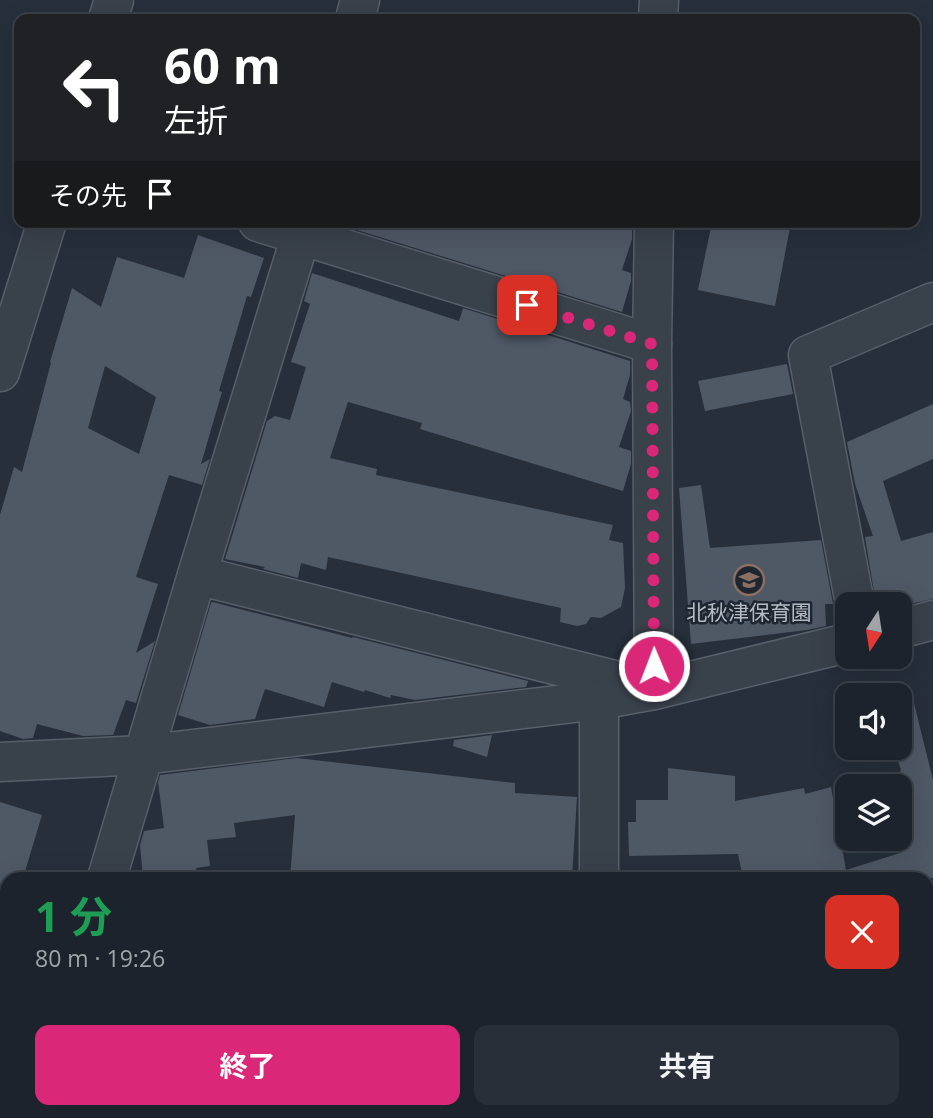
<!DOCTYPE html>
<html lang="ja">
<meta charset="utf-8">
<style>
body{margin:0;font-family:"Open Sans","Noto Sans JP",sans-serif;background:#292f38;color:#f1f3f6;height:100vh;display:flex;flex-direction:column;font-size:26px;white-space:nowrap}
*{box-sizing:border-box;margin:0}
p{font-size:23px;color:#a0a4a9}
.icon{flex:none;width:38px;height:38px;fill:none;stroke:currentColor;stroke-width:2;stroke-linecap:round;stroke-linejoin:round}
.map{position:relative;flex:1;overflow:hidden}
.panel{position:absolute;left:0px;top:872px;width:934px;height:247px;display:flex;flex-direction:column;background:#1c232c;border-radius:21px 21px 0 0;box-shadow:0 7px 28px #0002,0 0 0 2px #3a4048}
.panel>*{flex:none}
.guide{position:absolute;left:14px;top:14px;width:906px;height:214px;border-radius:14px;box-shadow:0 7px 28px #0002,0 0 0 2px #3a4048;background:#202124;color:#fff;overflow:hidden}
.needle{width:46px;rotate:192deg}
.buttons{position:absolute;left:835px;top:592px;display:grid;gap:14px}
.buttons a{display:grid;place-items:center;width:77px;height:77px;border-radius:14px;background:#1c232c;box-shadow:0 7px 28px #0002,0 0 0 2px #3a4048;font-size:35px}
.pin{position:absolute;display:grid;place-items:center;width:60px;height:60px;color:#fff;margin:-30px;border-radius:14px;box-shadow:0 4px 10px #0006}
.me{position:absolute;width:77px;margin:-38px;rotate:359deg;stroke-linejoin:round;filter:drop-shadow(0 0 5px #0008)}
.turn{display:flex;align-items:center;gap:24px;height:147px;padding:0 35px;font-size:32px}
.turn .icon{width:91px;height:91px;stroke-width:2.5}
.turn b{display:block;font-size:49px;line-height:60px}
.then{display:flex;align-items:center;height:66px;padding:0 35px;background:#0003;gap:14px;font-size:26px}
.round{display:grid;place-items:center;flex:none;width:74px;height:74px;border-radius:14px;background:#292f38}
.overview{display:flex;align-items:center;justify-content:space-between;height:119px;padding:0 35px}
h1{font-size:42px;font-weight:700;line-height:52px;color:#1e9e55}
.action{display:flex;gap:14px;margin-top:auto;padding:14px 35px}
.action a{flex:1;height:80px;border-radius:14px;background:#db2777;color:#fff;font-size:28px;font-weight:700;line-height:80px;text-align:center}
.action a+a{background:#292f38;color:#f1f3f6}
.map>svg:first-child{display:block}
.building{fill:#4f5865;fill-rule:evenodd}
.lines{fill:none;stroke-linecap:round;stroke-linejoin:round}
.minor-casing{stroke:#575f69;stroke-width:41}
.minor{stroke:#39414b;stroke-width:38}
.route{stroke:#db2777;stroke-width:12;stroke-dasharray:0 21.6}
.labels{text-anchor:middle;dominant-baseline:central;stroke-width:5;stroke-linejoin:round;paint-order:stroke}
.poi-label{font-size:21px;fill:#b5bcc6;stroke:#1e2630}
</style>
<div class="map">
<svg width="933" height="1118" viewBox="0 0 933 1118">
<rect width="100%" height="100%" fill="#262f3a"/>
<g class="building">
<path d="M 345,222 L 632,222 L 632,239 L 622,270 L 631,273 L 631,281 L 622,312 L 344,226 Z"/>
<path d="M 712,222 L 791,222 L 775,306 L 698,290 Z"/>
<path d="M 198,235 L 264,258 L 251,297 L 247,296 L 219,391 L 222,392 L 201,464 L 210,459 L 202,485 L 169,475 L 136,577 L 158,584 L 136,653 L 155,641 L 136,703 L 126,700 L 113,735 L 83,736 L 37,724 L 33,738 L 23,739 L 0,731 L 0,515 L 14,467 L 22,472 L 51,363 L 50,362 L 72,288 L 101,307 L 117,257 L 184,278 ZM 105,366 L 156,397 L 139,454 L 88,428 Z"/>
<path d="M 312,273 L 459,321 L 463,308 L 630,361 L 630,375 L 623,399 L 630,402 L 631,411 L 619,447 L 631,451 L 631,464 L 623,491 L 420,429 L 422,423 L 348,402 L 330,458 L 377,469 L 376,475 L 613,525 L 609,540 L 623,543 L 625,588 L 621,607 L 601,618 L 591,617 L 586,624 L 577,626 L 560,622 L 561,608 L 328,557 L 326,570 L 301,563 L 298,578 L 263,569 L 265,567 L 225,559 L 267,421 L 275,416 L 290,420 L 306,367 L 291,362 L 310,304 L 304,301 Z"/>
<path d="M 787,364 L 793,394 L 705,411 L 698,381 Z"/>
<path d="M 933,404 L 933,459 L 883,481 L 901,541 L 933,532 L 933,599 L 900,606 L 900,604 L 876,604 L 865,537 L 873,536 L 855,484 L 847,442 Z"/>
<path d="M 701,485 L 710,548 L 821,540 L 833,604 L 825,604 L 826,626 L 807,630 L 691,644 L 679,488 Z"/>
<path d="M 213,602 L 352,638 L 353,637 L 528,681 L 526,687 L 415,700 L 391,695 L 390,698 L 365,690 L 364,692 L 332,682 L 324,707 L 265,689 L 255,719 L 210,725 L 178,715 L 211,603 Z"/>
<path d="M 910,687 L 933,780 L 933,878 L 743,878 L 738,854 L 629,856 L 628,822 L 636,822 L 636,800 L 668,800 L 668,768 L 735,776 L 735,801 L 804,788 L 805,794 L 831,787 L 846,870 L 900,853 L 900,771 L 901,770 L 894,747 L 900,747 L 900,688 Z"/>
<path d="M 492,735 L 487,757 L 453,746 L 454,740 Z"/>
<path d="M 297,758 L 515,783 L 515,793 L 577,797 L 572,877 L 553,876 L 553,878 L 290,878 L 295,815 L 234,823 L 236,837 L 207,840 L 210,866 L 196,868 L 198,878 L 143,878 L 140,845 L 144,831 L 164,828 L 158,782 L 160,775 Z"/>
<path d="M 0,802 L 42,815 L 23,878 L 7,878 L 7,929 L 0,928 Z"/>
</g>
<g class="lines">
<g class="minor-casing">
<g id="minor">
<path d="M 108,19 L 114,0"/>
<path d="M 355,19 L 360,0"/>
<path d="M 658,19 L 659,0"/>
<path d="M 258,222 L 652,344"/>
<path d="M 0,372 L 47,222"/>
<path d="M 197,575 L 642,687"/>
<path d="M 855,604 L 808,355 L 933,302"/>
<path d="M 900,629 L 933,620"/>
<path d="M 654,690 L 652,344 L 654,222"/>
<path d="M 0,762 L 143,755 L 599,700 L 654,690 L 847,643"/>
<path d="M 107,878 L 197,575 L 305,222"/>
<path d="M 599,878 L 599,700"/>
<path d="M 314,1111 L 338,1118"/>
<path d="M 36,1118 L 38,1111"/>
<path d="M 613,1118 L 624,1111"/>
</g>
</g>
<use href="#minor" class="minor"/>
</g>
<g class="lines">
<path class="route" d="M 527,305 L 652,344 L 654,666"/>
</g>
<defs>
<g id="school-ring" transform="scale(1.575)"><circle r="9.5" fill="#1e2630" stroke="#8d6e63" stroke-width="1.5"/><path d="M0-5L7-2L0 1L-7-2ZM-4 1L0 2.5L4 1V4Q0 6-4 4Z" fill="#8d6e63"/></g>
</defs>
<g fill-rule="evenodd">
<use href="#school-ring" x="749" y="580"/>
</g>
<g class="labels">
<g class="poi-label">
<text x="749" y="612">北秋津保育園</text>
</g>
</g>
</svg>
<div class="buttons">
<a><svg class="needle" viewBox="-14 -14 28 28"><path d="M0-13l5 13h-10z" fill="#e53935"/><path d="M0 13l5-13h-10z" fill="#a0a4a9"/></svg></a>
<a><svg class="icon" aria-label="sound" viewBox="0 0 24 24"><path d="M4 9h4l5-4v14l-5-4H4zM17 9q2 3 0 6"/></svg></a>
<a><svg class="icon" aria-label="layers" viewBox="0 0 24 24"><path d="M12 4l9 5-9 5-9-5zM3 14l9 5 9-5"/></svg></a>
</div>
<div class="pin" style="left:527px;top:305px;background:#d93025"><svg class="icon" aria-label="arrive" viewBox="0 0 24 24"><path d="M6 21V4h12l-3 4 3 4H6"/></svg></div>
<svg class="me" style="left:654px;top:666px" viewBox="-20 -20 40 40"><circle r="17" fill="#db2777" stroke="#fff" stroke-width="3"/><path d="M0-11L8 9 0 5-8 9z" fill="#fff"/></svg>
<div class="guide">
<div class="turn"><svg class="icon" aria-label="left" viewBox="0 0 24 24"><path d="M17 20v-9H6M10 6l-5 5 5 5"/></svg><div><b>60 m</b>左折</div></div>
<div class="then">その先<svg class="icon" aria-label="arrive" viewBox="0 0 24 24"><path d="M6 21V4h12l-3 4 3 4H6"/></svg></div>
</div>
<section class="panel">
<div class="overview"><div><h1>1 分</h1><p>80 m · 19:26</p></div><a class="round" style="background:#d93025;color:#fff"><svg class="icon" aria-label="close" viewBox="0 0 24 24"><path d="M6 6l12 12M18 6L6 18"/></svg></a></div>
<div class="action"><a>終了</a><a>共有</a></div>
</section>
</div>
